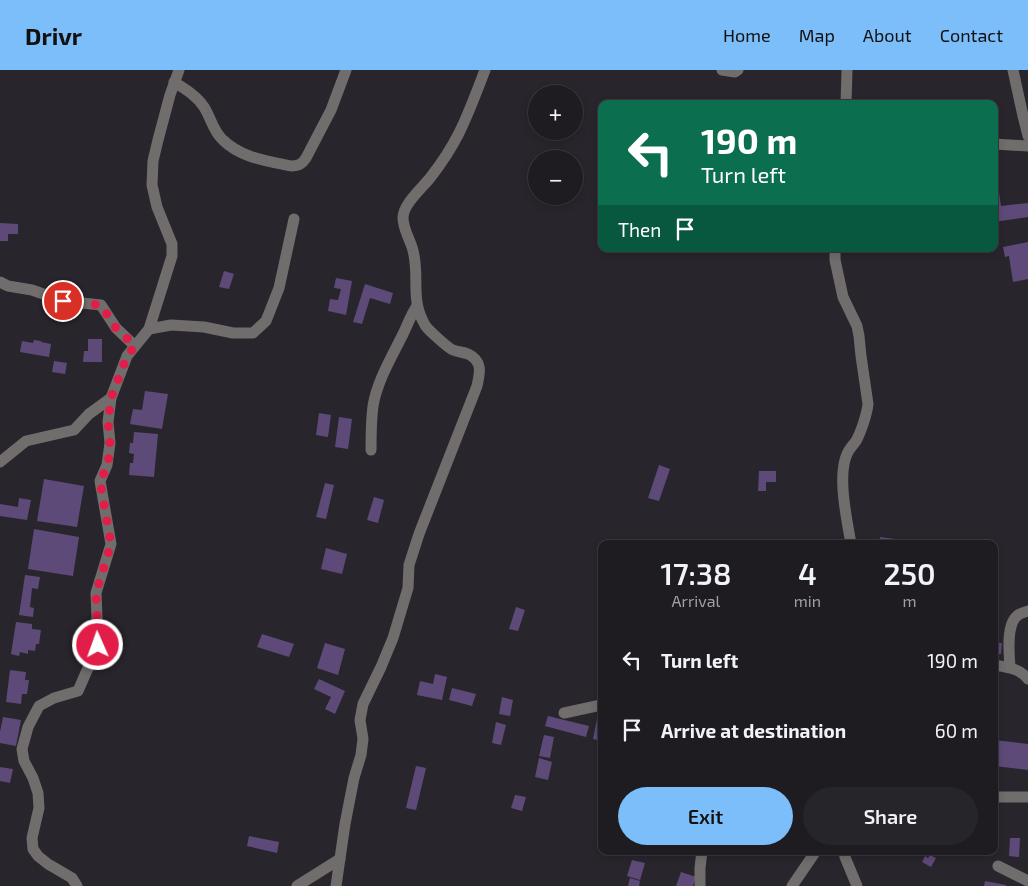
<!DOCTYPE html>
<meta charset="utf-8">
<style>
body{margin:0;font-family:"Exo 2",sans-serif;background:#26252a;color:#f1f3f6;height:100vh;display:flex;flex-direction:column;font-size:19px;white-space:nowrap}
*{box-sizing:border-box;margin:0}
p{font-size:16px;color:#a1a1a5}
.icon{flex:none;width:28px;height:28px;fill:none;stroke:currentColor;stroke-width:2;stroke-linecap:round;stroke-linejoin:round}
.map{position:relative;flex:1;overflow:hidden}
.sheet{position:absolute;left:598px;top:470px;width:400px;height:315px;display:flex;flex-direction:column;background:#1e1c21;border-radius:10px;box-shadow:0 2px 8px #0003,0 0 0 1px #3c3a3f}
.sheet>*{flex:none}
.top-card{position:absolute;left:598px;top:30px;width:400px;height:152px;border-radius:10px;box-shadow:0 2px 8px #0003,0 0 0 1px #3c3a3f;background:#0b6e4f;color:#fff;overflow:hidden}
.tools{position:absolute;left:528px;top:15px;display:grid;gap:10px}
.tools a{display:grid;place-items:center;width:55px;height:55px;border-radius:50%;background:#1e1c21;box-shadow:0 2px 8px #0003,0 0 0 1px #3c3a3f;font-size:25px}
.pin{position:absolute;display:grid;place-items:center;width:42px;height:42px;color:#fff;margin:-21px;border:2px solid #fff;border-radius:50%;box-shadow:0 1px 5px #0007}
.me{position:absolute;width:55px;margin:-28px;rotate:358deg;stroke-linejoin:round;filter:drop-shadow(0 0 4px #0008)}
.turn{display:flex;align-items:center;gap:18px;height:105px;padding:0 20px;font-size:22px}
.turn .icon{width:65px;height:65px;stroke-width:2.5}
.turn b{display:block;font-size:35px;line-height:42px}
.then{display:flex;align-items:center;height:48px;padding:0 20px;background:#0003;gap:10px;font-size:19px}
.eta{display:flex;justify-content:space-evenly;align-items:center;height:85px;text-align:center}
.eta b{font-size:30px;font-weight:600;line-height:35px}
.primary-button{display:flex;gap:10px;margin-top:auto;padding:10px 20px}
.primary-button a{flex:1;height:58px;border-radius:30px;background:#7cbef9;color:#111;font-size:20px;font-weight:600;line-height:58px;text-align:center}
.primary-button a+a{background:#26252a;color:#f1f3f6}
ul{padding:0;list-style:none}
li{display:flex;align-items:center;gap:15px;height:70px;padding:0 20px}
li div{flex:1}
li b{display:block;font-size:19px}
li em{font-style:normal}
header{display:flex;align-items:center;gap:30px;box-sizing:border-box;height:70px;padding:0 25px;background:#7cbef9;color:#111}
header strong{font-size:24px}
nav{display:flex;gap:28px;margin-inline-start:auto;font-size:18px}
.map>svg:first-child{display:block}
.building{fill:#5d4a78}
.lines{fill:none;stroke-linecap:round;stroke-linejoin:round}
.minor{stroke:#716d6d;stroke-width:11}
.route{stroke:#e11d48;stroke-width:9;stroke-dasharray:0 16.2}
</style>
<header>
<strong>Drivr</strong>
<nav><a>Home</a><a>Map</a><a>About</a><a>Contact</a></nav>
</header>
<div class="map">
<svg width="1028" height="816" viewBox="0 0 1028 816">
<rect width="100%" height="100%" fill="#28262c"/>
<g class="building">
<path d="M 999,122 L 1001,136 L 1028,133 L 1028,147 L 994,152 L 994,123 Z"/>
<path d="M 0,153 L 18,154 L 18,164 L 8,164 L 8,171 L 0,171 Z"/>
<path d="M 1028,172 L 1028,209 L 1013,212 L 1009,186 L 1005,187 L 1003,177 Z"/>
<path d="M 224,201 L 234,204 L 229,219 L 219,217 Z"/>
<path d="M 336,208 L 352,211 L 346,245 L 328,241 L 330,229 L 338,230 L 341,219 L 334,218 Z"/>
<path d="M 365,214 L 393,223 L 390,234 L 370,228 L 362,254 L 353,252 Z"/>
<path d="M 88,269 L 102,269 L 102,292 L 83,292 L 84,281 L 88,281 Z"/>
<path d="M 34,270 L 41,271 L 41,272 L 51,274 L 49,287 L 20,282 L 22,271 L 33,273 Z"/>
<path d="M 54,291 L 67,293 L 65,304 L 52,302 Z"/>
<path d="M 145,321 L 168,324 L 162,359 L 130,354 L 133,339 L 142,340 Z"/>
<path d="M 319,343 L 331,345 L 328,367 L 316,365 Z"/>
<path d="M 339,347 L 352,349 L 348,379 L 335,377 Z"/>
<path d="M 134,362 L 158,364 L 154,407 L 129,405 L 130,393 L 133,393 L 134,384 L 129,383 L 130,373 L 133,373 Z"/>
<path d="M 659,395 L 670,399 L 659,431 L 648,428 Z"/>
<path d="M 759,401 L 776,401 L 776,412 L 766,412 L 766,421 L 758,421 Z"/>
<path d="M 44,409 L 84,416 L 77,457 L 37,451 Z"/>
<path d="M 325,413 L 334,415 L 326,449 L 316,447 Z"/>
<path d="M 374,427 L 384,430 L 378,453 L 367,450 Z"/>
<path d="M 19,428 L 31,430 L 27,450 L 0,446 L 0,434 L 18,437 Z"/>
<path d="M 34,459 L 79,467 L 73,506 L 28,499 Z"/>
<path d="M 880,467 L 895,469 L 894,474 L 879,474 Z"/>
<path d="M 326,478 L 347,484 L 342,504 L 321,499 Z"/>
<path d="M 25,505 L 40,507 L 38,519 L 32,518 L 30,537 L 34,538 L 33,547 L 19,545 Z"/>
<path d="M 516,537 L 525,540 L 518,561 L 509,559 Z"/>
<path d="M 16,552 L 32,554 L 32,559 L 41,560 L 39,574 L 36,574 L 35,581 L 28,580 L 28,584 L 20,582 L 19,586 L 11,584 Z"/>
<path d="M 262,564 L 294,574 L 289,587 L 257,577 Z"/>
<path d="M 325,573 L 345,579 L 338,605 L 317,598 Z"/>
<path d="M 994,573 L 1002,573 L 1001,584 L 994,584 Z"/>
<path d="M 10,600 L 26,602 L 25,610 L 29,610 L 27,624 L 22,624 L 21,634 L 6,632 Z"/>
<path d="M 435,604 L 447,607 L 442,630 L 417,625 L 420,611 L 433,614 Z"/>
<path d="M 319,609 L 345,621 L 335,644 L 325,639 L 331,627 L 314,619 Z"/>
<path d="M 452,618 L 476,624 L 472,636 L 449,630 Z"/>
<path d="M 502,627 L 513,630 L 510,646 L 499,644 Z"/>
<path d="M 548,646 L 589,656 L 586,667 L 545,656 Z"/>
<path d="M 3,647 L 21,650 L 16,676 L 0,673 L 0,662 Z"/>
<path d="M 597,649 L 601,650 L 601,671 L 593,669 Z"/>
<path d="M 496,652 L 506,655 L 501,675 L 492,673 Z"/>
<path d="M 544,665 L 554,667 L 550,688 L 539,686 Z"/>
<path d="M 994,670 L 1028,674 L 1028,700 L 994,696 Z"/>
<path d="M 539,688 L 552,692 L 548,710 L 535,707 Z"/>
<path d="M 416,696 L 426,698 L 416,740 L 406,738 Z"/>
<path d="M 0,697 L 13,699 L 10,713 L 0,711 Z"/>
<path d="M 515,725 L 526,727 L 522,741 L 511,738 Z"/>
<path d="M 249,766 L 279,772 L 277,783 L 247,776 Z"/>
<path d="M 1010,768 L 1020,768 L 1019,787 L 1009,786 Z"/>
<path d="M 930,785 L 936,788 L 931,797 L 922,792 L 925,786 L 928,788 Z"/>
<path d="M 632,790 L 645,793 L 640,810 L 627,806 Z"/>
<path d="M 681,802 L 696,807 L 693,816 L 676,816 Z"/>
<path d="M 630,808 L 640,811 L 639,816 L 628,816 Z"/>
<path d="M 985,811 L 1006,815 L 1006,816 L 984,816 Z"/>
</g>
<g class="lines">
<g class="minor">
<path d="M 722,0 L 735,2 L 738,0"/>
<path d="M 1013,0 L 1023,46 L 1028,66"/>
<path d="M 174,12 C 185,19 197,26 204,37 C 211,48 213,61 223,70 C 241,88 268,91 291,96 C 299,96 302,94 306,88 L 331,40 L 346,0"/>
<path d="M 846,34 L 847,0"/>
<path d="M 994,74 L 1028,76"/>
<path d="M 835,179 L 835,190 L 843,227 L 857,256 L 859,266 L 861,286 L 868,334 C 867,344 861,362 856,371 C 853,375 849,379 847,384 C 837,406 847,450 851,474"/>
<path d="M 0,212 L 8,216 L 32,220 L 63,231 L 101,235 L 116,258 L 135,276"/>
<path d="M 149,259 L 171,255 L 204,257 L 233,263 L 253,263 L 266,251 L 279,218 L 294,149"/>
<path d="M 371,380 C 371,365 371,351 373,336 C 377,312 390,290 401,268 C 407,257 410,246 417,236"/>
<path d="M 0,392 L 26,371 L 74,360 L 89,344 L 111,328"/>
<path d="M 994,595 C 1007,597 1019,598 1028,609"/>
<path d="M 1010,597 C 1009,584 1006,555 1017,546 C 1020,543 1024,542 1028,541"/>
<path d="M 564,643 L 601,635"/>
<path d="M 994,727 L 1028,727"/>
<path d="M 844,781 L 845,787 L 857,816"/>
<path d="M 998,796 L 1028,811"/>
<path d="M 77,816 L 72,808 L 48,794 L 38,786 L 33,779 L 32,768 L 39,738 L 38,723 L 33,708 L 24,691 L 22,679 L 28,657 L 39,636 L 54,628 L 78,621 L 98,575 L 96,523 L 111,474 L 100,411 L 107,395 L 110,373 L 108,352 L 111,328 L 127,286 L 149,259 L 172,186 L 172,174 L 157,137 L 152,115 L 153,91 L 158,70 L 170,25 L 179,0"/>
<path d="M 297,816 L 340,789"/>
<path d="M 336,816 L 345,754 L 354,708 L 361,685 L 363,669 L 360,650 L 363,634 L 381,597 L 393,568 L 408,518 L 409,495 L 419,464 L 477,316 C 480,303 483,291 468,284 C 463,282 458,282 453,280 C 448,278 427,259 425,255 C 409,228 421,204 412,177 C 409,168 403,158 403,148 C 403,134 422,118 430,108 C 441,94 451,79 459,63 C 469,43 477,21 485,0"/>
<path d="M 700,816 L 700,798 L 702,781"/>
<path d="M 792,816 L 816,781"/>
</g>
</g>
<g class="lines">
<path class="route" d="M 63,231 L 101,235 L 116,258 L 135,276 L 127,286 L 111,328 L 108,352 L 110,373 L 108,395 L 100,411 L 111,474 L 96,523 L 98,575"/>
</g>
</svg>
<div class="tools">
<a>+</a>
<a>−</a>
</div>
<div class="pin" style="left:63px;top:231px;background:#d93025"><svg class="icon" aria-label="arrive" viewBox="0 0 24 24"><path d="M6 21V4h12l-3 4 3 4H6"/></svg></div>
<svg class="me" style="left:98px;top:575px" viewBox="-20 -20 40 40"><circle r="17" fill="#e11d48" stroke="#fff" stroke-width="3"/><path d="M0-11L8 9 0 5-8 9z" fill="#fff"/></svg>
<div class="top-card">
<div class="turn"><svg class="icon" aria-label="left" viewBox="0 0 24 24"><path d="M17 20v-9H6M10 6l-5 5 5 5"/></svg><div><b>190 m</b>Turn left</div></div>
<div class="then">Then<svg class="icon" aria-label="arrive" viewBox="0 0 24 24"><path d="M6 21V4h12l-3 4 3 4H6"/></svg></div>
</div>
<section class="sheet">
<div class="eta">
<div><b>17:38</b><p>Arrival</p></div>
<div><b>4</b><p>min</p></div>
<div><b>250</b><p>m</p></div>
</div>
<ul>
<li><svg class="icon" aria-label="left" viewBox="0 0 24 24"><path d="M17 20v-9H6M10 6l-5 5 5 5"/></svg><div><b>Turn left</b></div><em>190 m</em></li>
<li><svg class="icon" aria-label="arrive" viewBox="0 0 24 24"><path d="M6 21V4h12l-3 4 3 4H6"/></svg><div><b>Arrive at destination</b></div><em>60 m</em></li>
</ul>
<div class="primary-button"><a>Exit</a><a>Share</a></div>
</section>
</div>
